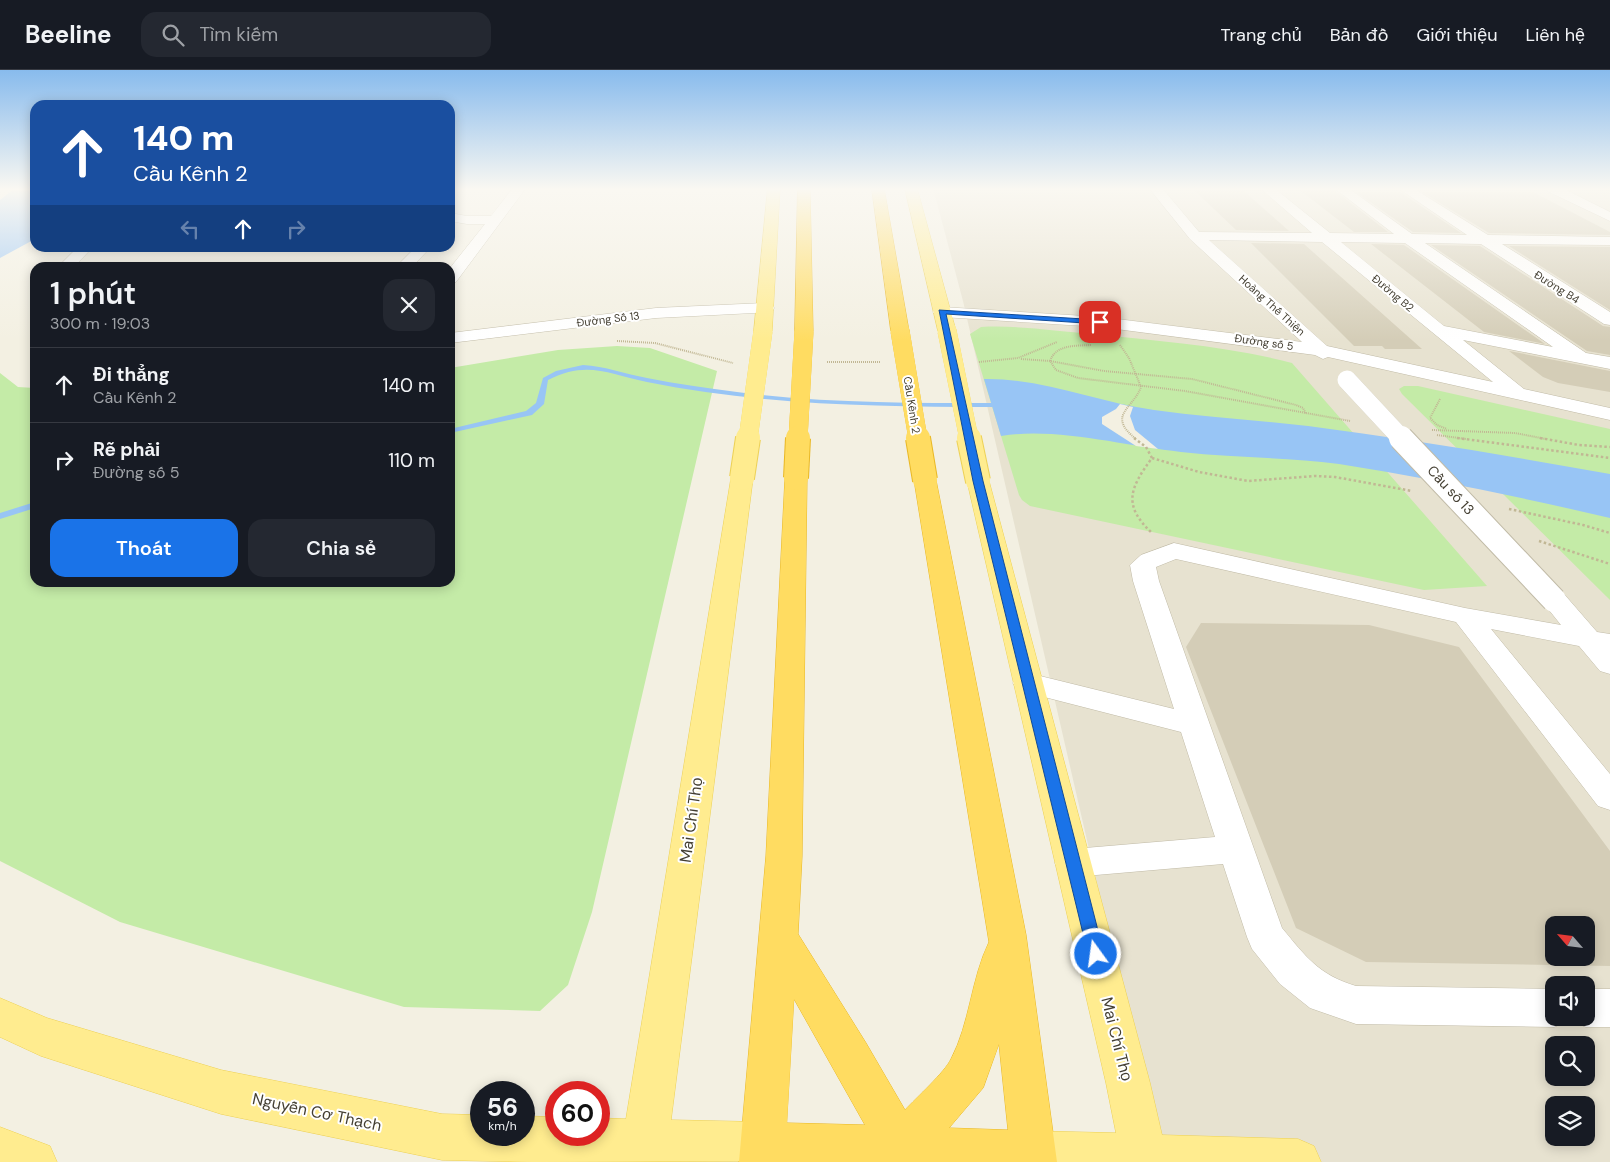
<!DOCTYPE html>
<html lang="vi">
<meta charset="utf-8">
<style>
body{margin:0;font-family:"DM Sans",sans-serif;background:#242831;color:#f1f3f6;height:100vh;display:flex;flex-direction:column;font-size:19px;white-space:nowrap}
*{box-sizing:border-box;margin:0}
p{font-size:16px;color:#9ea1a6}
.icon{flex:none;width:28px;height:28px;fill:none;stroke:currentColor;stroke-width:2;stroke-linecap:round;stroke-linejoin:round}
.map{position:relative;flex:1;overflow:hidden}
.drawer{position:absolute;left:30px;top:192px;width:425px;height:325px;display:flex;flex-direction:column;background:#171b24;border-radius:15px;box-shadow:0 2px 12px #0003}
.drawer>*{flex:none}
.guide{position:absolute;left:30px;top:30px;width:425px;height:152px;border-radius:15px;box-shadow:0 2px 12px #0003;background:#1a4fa0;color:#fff;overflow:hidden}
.needle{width:32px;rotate:298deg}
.controls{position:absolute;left:1545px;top:846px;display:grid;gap:10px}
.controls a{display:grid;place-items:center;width:50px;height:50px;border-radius:10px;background:#171b24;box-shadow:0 2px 12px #0003;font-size:25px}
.speed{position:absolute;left:470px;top:1011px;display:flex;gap:10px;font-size:25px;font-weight:700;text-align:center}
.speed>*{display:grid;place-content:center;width:65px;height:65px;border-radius:50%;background:#171b24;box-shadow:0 2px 12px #0003;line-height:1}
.speed small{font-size:12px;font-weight:400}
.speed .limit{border:8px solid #d22;background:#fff;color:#111}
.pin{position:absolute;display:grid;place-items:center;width:42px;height:42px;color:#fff;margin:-21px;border-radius:10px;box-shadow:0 2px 8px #0006}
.me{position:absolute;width:55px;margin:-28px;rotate:346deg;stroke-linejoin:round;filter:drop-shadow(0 0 4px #0008)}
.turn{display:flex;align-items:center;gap:18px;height:105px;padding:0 20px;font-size:22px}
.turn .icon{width:65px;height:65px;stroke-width:2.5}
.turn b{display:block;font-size:35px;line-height:42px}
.lanes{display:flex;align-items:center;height:48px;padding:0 20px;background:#0003;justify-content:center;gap:25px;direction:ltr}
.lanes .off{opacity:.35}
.round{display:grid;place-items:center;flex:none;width:52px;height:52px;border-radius:15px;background:#242831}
.headline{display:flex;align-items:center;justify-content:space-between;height:85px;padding:0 20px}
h1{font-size:30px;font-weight:600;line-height:38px}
.action{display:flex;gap:10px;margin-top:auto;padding:10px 20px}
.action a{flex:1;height:58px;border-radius:15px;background:#1a73e8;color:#fff;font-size:20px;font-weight:600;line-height:58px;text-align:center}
.action a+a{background:#242831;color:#f1f3f6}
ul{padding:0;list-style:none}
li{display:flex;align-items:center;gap:15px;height:75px;padding:0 20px;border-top:1px solid #363941}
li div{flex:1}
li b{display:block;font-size:19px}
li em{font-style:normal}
header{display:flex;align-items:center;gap:30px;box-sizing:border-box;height:70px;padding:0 25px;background:#171b24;border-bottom:1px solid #363941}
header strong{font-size:24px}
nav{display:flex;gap:28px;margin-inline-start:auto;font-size:18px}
.search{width:350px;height:45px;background:#242831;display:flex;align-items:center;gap:12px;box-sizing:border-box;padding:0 18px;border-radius:15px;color:#9ea1a6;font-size:19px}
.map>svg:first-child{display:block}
.residential{fill:#e7e2d0;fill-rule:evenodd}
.green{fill:#c4eba7}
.water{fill:#98c5f5}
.pier{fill:#f3f0e2}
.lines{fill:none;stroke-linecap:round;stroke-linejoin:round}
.stream{fill:#98c5f5;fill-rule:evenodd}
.building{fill:#d4cdb7;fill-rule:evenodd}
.minor-casing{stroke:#c1bba7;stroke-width:1}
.major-casing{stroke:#edd156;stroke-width:1}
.highway-casing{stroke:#e9b825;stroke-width:1}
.path-far1{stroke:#c1b794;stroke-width:2;stroke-dasharray:1 1;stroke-linecap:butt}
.path{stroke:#c1b794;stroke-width:2.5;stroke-dasharray:2.5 2.5;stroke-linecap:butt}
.minor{fill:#fff;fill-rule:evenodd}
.major{fill:#ffec8f;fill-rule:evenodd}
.highway{fill:#ffdc61;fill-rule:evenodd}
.minor-bridge-far1-casing{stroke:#c1bba7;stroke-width:19;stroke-linecap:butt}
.minor-bridge-casing{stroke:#c1bba7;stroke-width:26;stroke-linecap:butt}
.major-bridge-far1-casing{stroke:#edd156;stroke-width:19;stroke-linecap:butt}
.major-bridge-casing{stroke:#edd156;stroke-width:26;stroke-linecap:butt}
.highway-bridge-far1-casing{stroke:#e9b825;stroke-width:19;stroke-linecap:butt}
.highway-bridge-casing{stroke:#e9b825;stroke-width:26;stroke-linecap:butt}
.minor-bridge-far1{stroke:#fff;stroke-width:19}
.minor-bridge{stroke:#fff;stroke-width:24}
.major-bridge-far1{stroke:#ffec8f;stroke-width:19}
.major-bridge{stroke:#ffec8f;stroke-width:24}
.highway-bridge-far1{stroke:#ffdc61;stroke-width:19}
.highway-bridge{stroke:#ffdc61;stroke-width:24}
.route{fill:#1a73e8;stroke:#114b97}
.labels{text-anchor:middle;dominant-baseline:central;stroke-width:4;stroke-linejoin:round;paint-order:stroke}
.far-street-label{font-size:11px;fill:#443f32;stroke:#fff}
.street-label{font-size:14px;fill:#443f32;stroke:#fff}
.near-street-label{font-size:16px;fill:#443f32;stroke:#fff}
</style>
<header>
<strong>Beeline</strong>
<div class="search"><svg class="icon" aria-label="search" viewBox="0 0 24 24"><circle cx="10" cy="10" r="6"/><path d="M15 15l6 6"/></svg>Tìm kiếm</div>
<nav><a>Trang chủ</a><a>Bản đồ</a><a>Giới thiệu</a><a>Liên hệ</a></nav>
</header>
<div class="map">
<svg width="1610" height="1092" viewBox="0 0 1610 1092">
<rect width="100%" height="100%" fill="#f3f0e2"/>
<path class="residential" d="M 933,118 L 1610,118 L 1610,1092 L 1161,1092 L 963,231 ZM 1554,855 L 1586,855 L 1586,888 L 1554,888 ZM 1554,915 L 1586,915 L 1586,948 L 1554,948 ZM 1554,975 L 1586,975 L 1586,1008 L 1554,1008 ZM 1554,1035 L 1586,1035 L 1586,1068 L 1554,1068 Z"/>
<g class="green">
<path d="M 981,257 C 1018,255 1056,261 1092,264 C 1158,271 1228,276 1292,293 L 1487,516 L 1424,520 L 1030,436 L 1022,430 L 1019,425 L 970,264 Z"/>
<path d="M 617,276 L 650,278 L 717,301 L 592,842 L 568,915 L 540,941 L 404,937 L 120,852 L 0,791 L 0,303 L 18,317 L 35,318 L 35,512 L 450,512 L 450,298 L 558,280 Z"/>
<path d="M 1404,316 L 1418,316 L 1610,359 L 1610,530 L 1402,324 L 1399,319 Z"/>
</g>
<g class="water">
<path d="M 15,118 L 35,118 L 35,169 L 0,188 L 0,130 Z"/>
<path d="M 984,309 C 1043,308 1096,332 1154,340 C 1205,347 1257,350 1308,356 C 1409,369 1510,386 1610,404 L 1610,448 C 1520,427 1430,408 1339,394 C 1287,387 1234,388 1181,382 C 1124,376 1057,357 1001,366 Z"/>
</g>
<path class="pier" d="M 1120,334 L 1133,337 L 1130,346 L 1135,360 L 1158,379 L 1136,376 L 1102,354 L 1102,347 L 1116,339 Z"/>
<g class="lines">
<g class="stream">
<path d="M 583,295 C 605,296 625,304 647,308 C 677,314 707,318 737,322 C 822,333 907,333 992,333 L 996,335 L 992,337 C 876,337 761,335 647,312 C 608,304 587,290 548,310 L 544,334 L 532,345 L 450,363 L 450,359 L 526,341 L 536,333 L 543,308 L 556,301 Z"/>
<path d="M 35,432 L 35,438 L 0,449 L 0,443 Z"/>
</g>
</g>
<g class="building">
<path d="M 1192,118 L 1234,118 L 1238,121 L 1244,121 L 1289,161 L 1236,160 Z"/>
<path d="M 1301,121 L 1335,121 L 1388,162 L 1354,162 Z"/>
<path d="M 1356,122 L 1400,122 L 1461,163 L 1413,162 Z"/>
<path d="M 1422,122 L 1533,122 L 1610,162 L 1610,165 L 1489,163 Z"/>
<path d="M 1251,173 L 1304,174 L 1422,279 L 1385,279 L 1382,276 L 1354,276 Z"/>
<path d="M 1371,174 L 1404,175 L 1545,274 L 1484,262 Z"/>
<path d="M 1431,175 L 1480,176 L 1603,256 L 1610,257 L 1610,285 L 1587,281 Z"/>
<path d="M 1509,176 L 1610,177 L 1610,240 Z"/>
<path d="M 1509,281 L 1610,301 L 1610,322 L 1558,313 L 1543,307 Z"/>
<path d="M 1201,553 L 1369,555 L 1459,577 L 1610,781 L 1610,896 L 1366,892 L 1296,858 L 1186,577 ZM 1554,855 L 1586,855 L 1586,888 L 1554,888 Z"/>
</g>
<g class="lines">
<g class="minor-casing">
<g id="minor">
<path d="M 513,118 L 526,118 L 456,212 L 450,214 L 450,198 L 485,154 L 467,154 L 450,151 L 450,143 L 467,146 L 491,146 Z"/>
<path d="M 1149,118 L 1162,118 L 1199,162 L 1312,163 L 1260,118 L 1274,118 L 1330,163 L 1394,164 L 1334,118 L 1348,118 L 1412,164 L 1467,165 L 1398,118 L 1413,118 L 1488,165 L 1610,167 L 1610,175 L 1502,174 L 1610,242 L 1610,255 L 1604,254 L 1481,174 L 1425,173 L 1586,283 L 1610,287 L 1610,299 L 1463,270 L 1524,319 L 1610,338 L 1610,350 L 1328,287 L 1323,289 L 1315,285 L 1101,257 L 942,247 L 936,246 L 933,242 L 936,238 L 942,237 L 1101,247 L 1302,272 L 1190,169 ZM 1209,170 L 1322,172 L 1493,312 L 1327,276 ZM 1341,172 L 1405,173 L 1553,277 L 1444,256 Z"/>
<path d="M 1546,118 L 1562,118 L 1610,142 L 1610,151 L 1547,121 Z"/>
<path d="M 77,178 L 92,178 L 73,198 L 57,198 Z"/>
<path d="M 415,178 L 430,178 L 411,198 L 395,198 Z"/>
<path d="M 766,233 L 772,234 L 774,238 L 772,242 L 656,248 L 450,273 L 450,263 L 656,238 Z"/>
<path d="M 1174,473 L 1465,538 L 1561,555 L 1541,530 L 1544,524 L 1554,522 L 1564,524 L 1597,562 L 1610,564 L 1610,604 L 1600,601 L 1579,576 L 1491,559 L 1610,704 L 1610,740 L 1598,736 L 1456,552 L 1176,489 L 1156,497 L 1159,511 L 1282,858 C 1306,887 1319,905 1356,916 L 1554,919 L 1554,948 L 1586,948 L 1586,919 L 1610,919 L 1610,957 L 1586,957 L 1572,951 L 1570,948 L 1568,951 L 1554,957 L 1356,954 L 1310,938 L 1280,914 L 1252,879 L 1247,867 L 1223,794 L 1073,807 L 1060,803 L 1055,793 L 1060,783 L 1073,779 L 1215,767 L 1181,662 L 1017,620 L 1013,613 L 1017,606 L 1028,603 L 1174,639 L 1133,511 L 1130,495 L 1141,485 Z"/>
</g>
</g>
<g class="major-casing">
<g id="major">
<path d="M 768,118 L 780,118 L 772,261 L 769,265 L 763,266 L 757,265 L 754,261 Z"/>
<path d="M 905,118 L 917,118 L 956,261 L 953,265 L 947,266 L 941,265 L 938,261 Z"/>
<path d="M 742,401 L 750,403 L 753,408 L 671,1050 L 763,1052 L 779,1059 L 786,1075 L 779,1091 L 533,1092 L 442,1090 L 221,1044 L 41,986 L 0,967 L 0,928 L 47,948 L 221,1000 L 442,1044 L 481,1045 L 481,1065 L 524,1065 L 524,1046 L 556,1047 L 556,1065 L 599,1065 L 599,1048 L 626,1049 L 731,408 L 734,403 Z"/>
<path d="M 978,404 L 986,406 L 989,411 L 1150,1013 L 1162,1065 L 1298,1069 L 1314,1076 L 1321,1092 L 1013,1092 L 1010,1084 L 1017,1068 L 1033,1061 L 1116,1063 L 1106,1013 L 967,411 L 970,406 Z"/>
<path d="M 0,1057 L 50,1076 L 57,1092 L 0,1092 Z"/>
</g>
</g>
<g class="highway-casing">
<g id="highway">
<path d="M 798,118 L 810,118 L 813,261 L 810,265 L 804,266 L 798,265 L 795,261 Z"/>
<path d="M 872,118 L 884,118 L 909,261 L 906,265 L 900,266 L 894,265 L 891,261 Z"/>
<path d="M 796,401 L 804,403 L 807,408 L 802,786 L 798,864 L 866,973 L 905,1040 C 916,1028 945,1002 951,989 C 970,953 971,909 989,872 L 914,410 L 917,405 L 925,403 L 933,405 L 936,410 L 1026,865 L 1057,1092 L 739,1092 L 766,786 L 785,408 L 788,403 ZM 794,929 L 865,1055 L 787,1053 ZM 999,974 L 1008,1060 L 949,1058 L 983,1018 Z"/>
</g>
</g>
<g class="path-far1">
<path d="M 617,271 L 655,273 L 733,293"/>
<path d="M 1091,275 C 1076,276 1056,274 1050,291 L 1056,300 L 1078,308 L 1185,321 L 1350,351"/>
<path d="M 1120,275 L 1129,288 L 1141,317 C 1133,339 1106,345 1136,369"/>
<path d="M 1021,289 L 1050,291 L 1104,301 L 1192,309 L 1296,335 L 1303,338 L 1306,344"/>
<path d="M 827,292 L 881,292"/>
<path d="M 979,292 L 1018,288 L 1057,272"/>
<path d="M 1440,329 L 1430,348 L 1437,355 L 1447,359"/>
<path d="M 1432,360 L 1515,363 L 1546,369"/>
<path d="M 1437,365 L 1466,369"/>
</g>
<g class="path">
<path d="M 1134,368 L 1146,377 L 1152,388 C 1130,418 1122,435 1152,463"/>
<path d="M 1457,368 L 1610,388"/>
<path d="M 1540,368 L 1579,375 L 1610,377"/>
<path d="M 1152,388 L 1199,402 L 1248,411 L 1315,406 L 1335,407 L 1412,421"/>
<path d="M 1509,439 L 1583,455 L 1610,463"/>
<path d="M 1539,471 L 1610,494"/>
</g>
<use href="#minor" class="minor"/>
<use href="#major" class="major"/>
<use href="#highway" class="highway"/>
<g class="minor-bridge-far1-casing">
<path id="minor-bridge-far1" d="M 1347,310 L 1402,369"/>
</g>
<g class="minor-bridge-casing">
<path id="minor-bridge" d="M 1401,368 L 1554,530"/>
</g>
<g class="major-bridge-far1-casing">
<g id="major-bridge-far1">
<path d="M 947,261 L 969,369"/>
<path d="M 748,369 L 763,261"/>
</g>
</g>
<g class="major-bridge-casing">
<g id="major-bridge">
<path d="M 969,368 L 978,411"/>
<path d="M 742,408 L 748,368"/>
</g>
</g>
<g class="highway-bridge-far1-casing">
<g id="highway-bridge-far1">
<path d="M 900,261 L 918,369"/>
<path d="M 798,369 L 804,261"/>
</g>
</g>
<g class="highway-bridge-casing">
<g id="highway-bridge">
<path d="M 918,368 L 925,410"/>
<path d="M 796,408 L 798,368"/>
</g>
</g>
<use href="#minor-bridge-far1" class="minor-bridge-far1"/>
<use href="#minor-bridge" class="minor-bridge"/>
<use href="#major-bridge-far1" class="major-bridge-far1"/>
<use href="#major-bridge" class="major-bridge"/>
<use href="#highway-bridge-far1" class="highway-bridge-far1"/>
<use href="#highway-bridge" class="highway-bridge"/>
</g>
<linearGradient id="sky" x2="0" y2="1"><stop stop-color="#88bbed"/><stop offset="0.44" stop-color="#faf8f2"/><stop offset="1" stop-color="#faf8f2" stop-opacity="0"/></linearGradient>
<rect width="1610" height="271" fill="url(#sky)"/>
<path class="route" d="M 939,240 L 1100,250 L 1104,252 L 1100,254 L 946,244 L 983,411 L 1104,884 L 1101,889 L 1096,891 L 1090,889 L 1088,884 L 973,411 Z"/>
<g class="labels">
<g class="far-street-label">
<text transform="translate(1557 217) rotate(32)">Đường B4</text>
<text transform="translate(1393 223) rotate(40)">Đường B2</text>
<text transform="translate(1272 235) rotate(42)">Hoàng Thế Thiện</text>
<text transform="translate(608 249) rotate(-7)">Đường Số 13</text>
<text transform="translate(1264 272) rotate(8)">Đường số 5</text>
<text transform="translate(912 335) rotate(81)">Cầu Kênh 2</text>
</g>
<g class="street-label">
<text transform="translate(1451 420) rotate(47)">Cầu số 13</text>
</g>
<g class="near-street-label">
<text transform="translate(691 750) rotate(-82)">Mai Chí Thọ</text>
<text transform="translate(1117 969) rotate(76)">Mai Chí Thọ</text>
<text transform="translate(317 1042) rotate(12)">Nguyễn Cơ Thạch</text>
</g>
</g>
</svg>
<div class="controls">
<a><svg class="needle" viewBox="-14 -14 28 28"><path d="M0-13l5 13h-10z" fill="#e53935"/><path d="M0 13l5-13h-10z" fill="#9ea1a6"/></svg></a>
<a><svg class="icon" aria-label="sound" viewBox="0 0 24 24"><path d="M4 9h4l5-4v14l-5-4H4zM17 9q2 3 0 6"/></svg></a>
<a><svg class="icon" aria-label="search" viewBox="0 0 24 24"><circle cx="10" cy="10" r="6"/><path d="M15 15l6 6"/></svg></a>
<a><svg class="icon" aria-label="layers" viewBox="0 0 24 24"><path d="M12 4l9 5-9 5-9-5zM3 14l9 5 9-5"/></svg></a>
</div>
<div class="speed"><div>56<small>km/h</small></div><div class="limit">60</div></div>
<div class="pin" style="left:1100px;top:252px;background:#d93025"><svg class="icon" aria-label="arrive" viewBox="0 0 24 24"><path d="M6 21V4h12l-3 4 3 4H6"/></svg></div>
<svg class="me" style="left:1096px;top:884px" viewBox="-20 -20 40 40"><circle r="17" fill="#1a73e8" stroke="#fff" stroke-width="3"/><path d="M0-11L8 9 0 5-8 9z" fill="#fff"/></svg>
<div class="guide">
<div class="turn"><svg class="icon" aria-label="ahead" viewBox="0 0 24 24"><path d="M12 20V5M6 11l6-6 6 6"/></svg><div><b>140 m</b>Cầu Kênh 2</div></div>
<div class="lanes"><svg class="icon off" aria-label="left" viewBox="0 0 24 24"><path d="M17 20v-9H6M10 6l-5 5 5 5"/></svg><svg class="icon" aria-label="ahead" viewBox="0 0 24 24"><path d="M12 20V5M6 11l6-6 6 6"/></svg><svg class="icon off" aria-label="right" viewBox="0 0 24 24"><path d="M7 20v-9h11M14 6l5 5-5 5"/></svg></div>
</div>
<section class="drawer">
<div class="headline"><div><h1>1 phút</h1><p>300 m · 19:03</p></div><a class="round"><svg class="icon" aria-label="close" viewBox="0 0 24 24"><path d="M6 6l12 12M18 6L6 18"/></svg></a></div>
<ul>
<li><svg class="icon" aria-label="ahead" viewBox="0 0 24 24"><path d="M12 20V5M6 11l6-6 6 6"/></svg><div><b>Đi thẳng</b><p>Cầu Kênh 2</p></div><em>140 m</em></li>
<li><svg class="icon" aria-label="right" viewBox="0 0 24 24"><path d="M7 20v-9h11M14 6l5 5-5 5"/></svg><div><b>Rẽ phải</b><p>Đường số 5</p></div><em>110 m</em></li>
</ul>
<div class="action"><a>Thoát</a><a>Chia sẻ</a></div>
</section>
</div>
